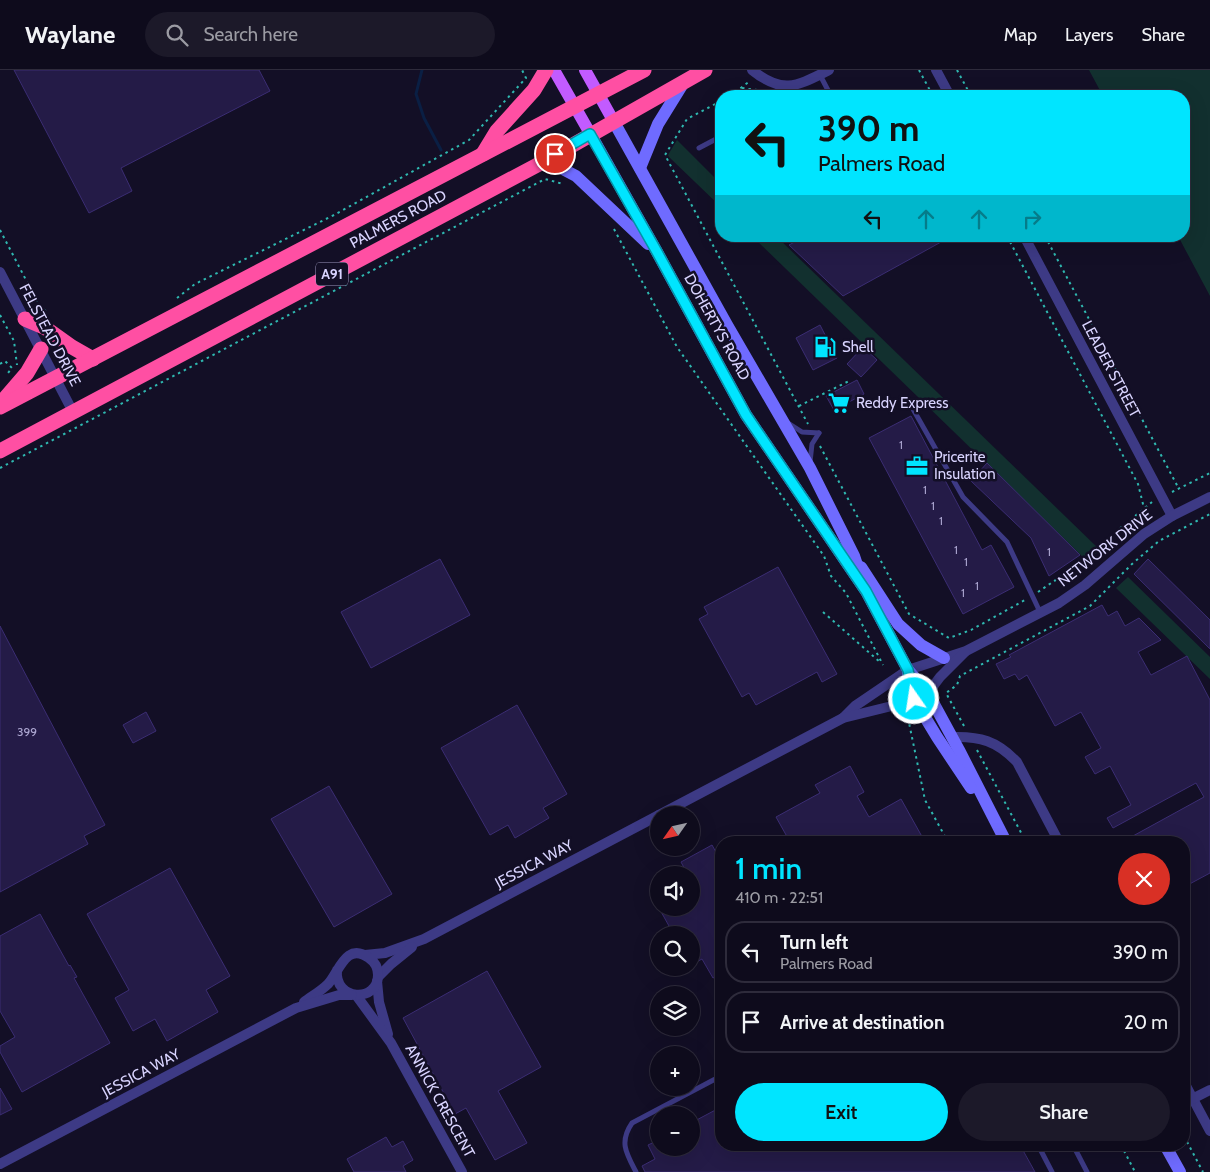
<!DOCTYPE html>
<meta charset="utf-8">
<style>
body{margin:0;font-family:Cabin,sans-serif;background:#1c1929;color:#f1f3f6;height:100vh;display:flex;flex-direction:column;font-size:19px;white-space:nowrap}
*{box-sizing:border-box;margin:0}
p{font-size:16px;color:#9b9ba3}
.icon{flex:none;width:28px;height:28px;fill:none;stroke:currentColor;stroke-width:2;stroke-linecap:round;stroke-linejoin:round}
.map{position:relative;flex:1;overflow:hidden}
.details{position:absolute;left:715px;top:766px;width:475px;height:315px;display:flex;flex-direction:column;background:#0e0b1c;border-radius:20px;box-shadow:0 5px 20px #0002,0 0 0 1px #2e2b3b}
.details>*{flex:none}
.hud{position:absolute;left:715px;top:20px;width:475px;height:152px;border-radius:20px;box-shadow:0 5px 20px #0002,0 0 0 1px #2e2b3b;background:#00e5ff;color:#111;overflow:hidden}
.needle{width:32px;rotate:236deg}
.fabs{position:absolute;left:650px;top:736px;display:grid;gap:10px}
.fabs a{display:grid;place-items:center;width:50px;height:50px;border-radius:50%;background:#0e0b1c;box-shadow:0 5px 20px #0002,0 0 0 1px #2e2b3b;font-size:25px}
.pin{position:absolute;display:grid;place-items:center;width:42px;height:42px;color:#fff;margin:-21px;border:2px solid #fff;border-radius:50%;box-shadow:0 1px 5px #0007}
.me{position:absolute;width:55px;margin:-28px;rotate:347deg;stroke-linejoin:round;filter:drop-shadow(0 0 4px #0008)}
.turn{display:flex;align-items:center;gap:18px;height:105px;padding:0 20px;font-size:22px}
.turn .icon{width:65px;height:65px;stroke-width:2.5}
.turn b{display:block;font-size:35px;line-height:42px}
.lanes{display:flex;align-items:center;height:48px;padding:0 20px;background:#0003;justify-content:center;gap:25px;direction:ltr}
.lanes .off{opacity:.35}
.round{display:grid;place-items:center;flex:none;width:52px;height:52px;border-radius:26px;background:#1c1929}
.head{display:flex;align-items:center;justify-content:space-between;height:85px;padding:0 20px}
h1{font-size:30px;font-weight:600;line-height:38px;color:#00e5ff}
.cta{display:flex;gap:10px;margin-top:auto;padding:10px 20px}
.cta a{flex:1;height:58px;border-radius:30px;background:#00e5ff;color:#111;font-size:20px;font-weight:600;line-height:58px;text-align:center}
.cta a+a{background:#1c1929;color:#f1f3f6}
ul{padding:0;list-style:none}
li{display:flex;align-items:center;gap:15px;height:62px;margin:0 10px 8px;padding:0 10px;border:2px solid #2e2b3b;border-radius:20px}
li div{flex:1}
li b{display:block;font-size:19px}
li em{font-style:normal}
header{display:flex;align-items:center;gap:30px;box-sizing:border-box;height:70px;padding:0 25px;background:#0e0b1c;border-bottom:1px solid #2e2b3b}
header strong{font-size:24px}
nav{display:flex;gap:28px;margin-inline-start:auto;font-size:18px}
.search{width:350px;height:45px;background:#1c1929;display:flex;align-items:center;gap:12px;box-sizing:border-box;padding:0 18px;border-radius:28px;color:#9b9ba3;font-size:19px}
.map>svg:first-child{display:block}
.green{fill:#12302f}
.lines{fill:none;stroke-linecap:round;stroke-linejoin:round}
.stream{stroke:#0a1f44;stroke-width:3}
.building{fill:#241b47;stroke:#3b2d73}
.path{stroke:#2fb8b0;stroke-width:2;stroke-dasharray:2.5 4;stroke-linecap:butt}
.lane{stroke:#3d3a85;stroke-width:5}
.street{stroke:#3d3a85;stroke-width:10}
.secondary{stroke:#6f6bff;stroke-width:12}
.primary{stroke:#c25bff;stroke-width:12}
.highway{stroke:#ff4fa3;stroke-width:15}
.route-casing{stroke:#0095a6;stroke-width:12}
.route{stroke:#00e5ff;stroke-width:9}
.labels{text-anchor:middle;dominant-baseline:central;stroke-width:5;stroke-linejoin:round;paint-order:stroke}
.number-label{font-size:12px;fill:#aca6d1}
.shield{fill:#130f26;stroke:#9e99be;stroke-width:1}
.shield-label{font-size:14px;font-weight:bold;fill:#d9d4ff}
.street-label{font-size:15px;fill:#d9d4ff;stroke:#130f26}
.poi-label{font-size:15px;fill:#d9d4ff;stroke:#130f26;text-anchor:start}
</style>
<header>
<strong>Waylane</strong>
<div class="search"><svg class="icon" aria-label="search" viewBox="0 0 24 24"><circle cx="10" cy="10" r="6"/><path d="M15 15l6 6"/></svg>Search here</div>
<nav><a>Map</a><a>Layers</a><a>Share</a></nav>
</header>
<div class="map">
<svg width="1210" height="1102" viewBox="0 0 1210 1102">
<rect width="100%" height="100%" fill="#130f26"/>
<g class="green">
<path d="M 1089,0 L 1210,0 L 1210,226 L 1178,166 L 1184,166 L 1184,26 L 1103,26 Z"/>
<path d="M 677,70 L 721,114 L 721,137 L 669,87 L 668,85 Z"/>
<path d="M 752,166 L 776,166 L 1100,480 L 1087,491 Z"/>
<path d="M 1128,507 L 1210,587 L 1210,609 L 1116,518 Z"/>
</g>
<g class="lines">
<path class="stream" d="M 422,0 L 416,24 L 424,48 L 441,80"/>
</g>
<g class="building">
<path d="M 14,0 L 259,0 L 270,21 L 121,98 L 132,121 L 89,143 Z"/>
<path d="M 806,166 L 952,166 L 843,226 L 789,175 Z"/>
<path d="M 820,255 L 837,288 L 813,300 L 796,268 Z"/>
<path d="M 863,277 L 877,290 L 861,307 L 847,294 Z"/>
<path d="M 857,310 L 864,324 L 834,340 L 826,326 Z"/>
<path d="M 911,346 L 982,480 L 991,475 L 1014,517 L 963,544 L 869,368 Z"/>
<path d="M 987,393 L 1080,485 L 1049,506 L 1031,468 L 971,411 Z"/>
<path d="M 440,489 L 470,545 L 371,598 L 341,542 Z"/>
<path d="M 1148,489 L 1210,550 L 1210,579 L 1134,504 Z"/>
<path d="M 778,497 L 837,604 L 822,612 L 817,602 L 756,635 L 749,623 L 742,627 L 699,549 L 708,544 L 704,537 Z"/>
<path d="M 1102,535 L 1108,546 L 1117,541 L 1125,556 L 1139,548 L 1161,570 L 1138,582 L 1151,605 L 1187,586 L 1210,630 L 1210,803 L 1184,817 L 1184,772 L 1122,772 L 1204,727 L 1196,713 L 1113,758 L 1107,748 L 1131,735 L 1110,696 L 1095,704 L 1085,687 L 1101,678 L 1081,642 L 1055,656 L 1027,605 L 1019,610 L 1015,604 L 1004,609 L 996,594 L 1011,587 L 1009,585 Z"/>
<path d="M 0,556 L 105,755 L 84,766 L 88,774 L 0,822 Z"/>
<path d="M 517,635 L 567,724 L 543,738 L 549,748 L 515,768 L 508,755 L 490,765 L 441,678 Z"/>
<path d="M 146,642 L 156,661 L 133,673 L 123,655 Z"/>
<path d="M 850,696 L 864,722 L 857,726 L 869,747 L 901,729 L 925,772 L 790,772 L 776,747 L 820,723 L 815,715 Z"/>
<path d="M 329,716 L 392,824 L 334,857 L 271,749 Z"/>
<path d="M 712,775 L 721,791 L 721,904 L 713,908 L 702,889 L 691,895 L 691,865 L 674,865 L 659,838 L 691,838 L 691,805 L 688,805 L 681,792 Z"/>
<path d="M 170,798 L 230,906 L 206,920 L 218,942 L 167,971 L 155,949 L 133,961 L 115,928 L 129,920 L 87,844 Z"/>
<path d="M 40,844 L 69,896 L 70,895 L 77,907 L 74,908 L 110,973 L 22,1022 L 0,982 L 0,976 L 15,967 L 0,941 L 0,866 Z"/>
<path d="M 487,901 L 541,997 L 498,1021 L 527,1073 L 495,1090 L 466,1038 L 455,1044 L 403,948 Z"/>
<path d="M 0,1018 L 12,1039 L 0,1045 Z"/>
<path d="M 721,1037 L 721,1075 L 1020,1075 L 1035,1102 L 645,1102 L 642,1096 L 655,1089 L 648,1075 L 659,1070 L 659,1078 L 691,1078 L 691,1053 Z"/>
<path d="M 386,1067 L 392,1077 L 403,1071 L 413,1090 L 403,1096 L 406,1102 L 354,1102 L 347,1089 Z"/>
</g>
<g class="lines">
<g class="path">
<path d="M 919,0 L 933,26"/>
<path d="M 957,0 L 971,26"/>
<path d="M 742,18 L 764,21"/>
<path d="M 730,26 L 750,11"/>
<path d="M 721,31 L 687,49 L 665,85 L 808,354"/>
<path d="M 614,159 L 677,277 L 824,486 L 831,506 L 846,523 L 883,595"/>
<path d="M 0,160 L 39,235 L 48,243"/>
<path d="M 1007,166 L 1138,414 L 1144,438"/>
<path d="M 1045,166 L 1179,419"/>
<path d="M 177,228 L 195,214 L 334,145 L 469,70 L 526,8 L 522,0"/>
<path d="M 0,245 L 14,271 L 17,295"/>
<path d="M 0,294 L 5,291 L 12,298 L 8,303"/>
<path d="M 799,336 L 849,311"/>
<path d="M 820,376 L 909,544 L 949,568 L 971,560 L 1025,530"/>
<path d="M 0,398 L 545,109 L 563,114"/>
<path d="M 1172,422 L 1210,403"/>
<path d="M 1038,522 L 1066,503 L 1152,432"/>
<path d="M 823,542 L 881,593"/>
<path d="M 908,648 L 925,730 L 948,772"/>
<path d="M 964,656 L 946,623 L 957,615 L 960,606 L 1090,536 L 1132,494 L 1159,471 L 1210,444"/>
<path d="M 977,680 L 1026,772"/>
<path d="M 1184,1066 L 1203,1102"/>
<path d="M 1121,1075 L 1135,1102"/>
</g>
<g class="lane">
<path d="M 820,5 L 831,26"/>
<path d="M 777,26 L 779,15"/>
<path d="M 721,66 L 718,68 L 721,75"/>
<path d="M 699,78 L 718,68"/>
<path d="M 909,332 L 963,427 L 1007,472 L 1040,542"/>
<path d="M 788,353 L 802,362 L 819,363"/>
<path d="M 810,392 L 812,374 L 819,363"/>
<path d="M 1038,1075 L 1052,1102"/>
<path d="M 1073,1075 L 1087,1102"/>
<path d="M 636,1102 C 626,1083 619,1072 632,1053 L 721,1006"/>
</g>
<g class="street">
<path d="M 752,0 C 783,25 797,16 829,0"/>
<path d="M 936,0 L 950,26"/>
<path d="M 1024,166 L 1172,446"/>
<path d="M 0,202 L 73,342"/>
<path d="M 843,648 L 855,636 L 908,600 L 966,581 L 1059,533 L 1085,515 L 1144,464 L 1172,446 L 1210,427"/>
<path d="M 952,667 C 980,666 997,671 1017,692 L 1059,772"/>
<path d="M 659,745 L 843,648 L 900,634 L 928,623 L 940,607 L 965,582"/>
<path d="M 365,885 L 385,883 L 424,869 L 659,745"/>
<path d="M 378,907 L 391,894 L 412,877"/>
<path d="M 377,911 L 379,932 L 388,964"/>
<path d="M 356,925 L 391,973 L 462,1102"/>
<path d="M 304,932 C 312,926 321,921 328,914 C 339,902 346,871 369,888 C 375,892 378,898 378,905 C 378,933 334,931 337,900"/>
<path d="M 1184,1012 L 1210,1061"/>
<path d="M 1192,1029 L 1210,1020"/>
<path d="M 0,1094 L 296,938 L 339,925 L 352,925"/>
</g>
<g class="secondary">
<path d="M 614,52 L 727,255 L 810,398 L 854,486 L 861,507"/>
<path d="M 591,65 L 657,182 L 746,345 L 866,521 L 908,600 L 928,623 L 959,680 L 1006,772"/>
<path d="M 543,92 L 555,95 L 576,106 L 648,174"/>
<path d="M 640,98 L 658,54 L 684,12"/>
<path d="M 861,497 L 898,554 L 921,575 L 944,588"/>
<path d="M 908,603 L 914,629 L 937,667 L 971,718"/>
<path d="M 1165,1075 L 1180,1102"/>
</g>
<g class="primary">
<path d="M 554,0 L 591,65"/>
<path d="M 585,0 L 614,52"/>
</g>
<g class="highway">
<path d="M 483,84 L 497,61 L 534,20 L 546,0"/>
<path d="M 25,249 L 44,257 L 72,277 L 93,289"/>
<path d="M 1,333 L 27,303 L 41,279"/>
<path d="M 0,337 L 644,0"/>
<path d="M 0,381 L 543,92 L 705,0"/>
</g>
</g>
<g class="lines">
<g class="route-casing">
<path id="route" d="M 555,84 L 590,64 L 657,182 L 746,345 L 866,521 L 908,600 L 914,629"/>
</g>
<use href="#route" class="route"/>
</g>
<defs>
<g id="fuel-bare" transform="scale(1.725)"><path d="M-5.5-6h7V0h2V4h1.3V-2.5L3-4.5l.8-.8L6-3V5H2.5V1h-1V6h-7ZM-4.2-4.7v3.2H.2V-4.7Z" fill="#00e5ff" stroke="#130f26" stroke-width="2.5" paint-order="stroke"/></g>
<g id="supermarket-bare" transform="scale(1.725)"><path d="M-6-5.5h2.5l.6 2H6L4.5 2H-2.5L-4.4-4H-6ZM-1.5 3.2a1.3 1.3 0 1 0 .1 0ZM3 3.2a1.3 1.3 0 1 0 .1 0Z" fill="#00e5ff" stroke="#130f26" stroke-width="2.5" paint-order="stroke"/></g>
<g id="office-bare" transform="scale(1.725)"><path d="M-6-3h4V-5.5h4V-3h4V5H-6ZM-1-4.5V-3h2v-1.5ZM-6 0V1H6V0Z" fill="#00e5ff" stroke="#130f26" stroke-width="2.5" paint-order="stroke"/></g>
</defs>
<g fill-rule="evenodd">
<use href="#fuel-bare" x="825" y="277"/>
<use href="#supermarket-bare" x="839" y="333"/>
<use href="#office-bare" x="917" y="396"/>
</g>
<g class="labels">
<g class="number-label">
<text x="901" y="374">1</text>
<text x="925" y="419">1</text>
<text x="933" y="435">1</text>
<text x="941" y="450">1</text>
<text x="956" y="479">1</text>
<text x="1049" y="481">1</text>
<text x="966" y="491">1</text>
<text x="977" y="515">1</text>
<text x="963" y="522">1</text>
<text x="27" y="661">399</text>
</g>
<rect class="shield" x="316" y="192.5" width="32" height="23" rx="4"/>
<g class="shield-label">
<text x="332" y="204">A91</text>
</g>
<g class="street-label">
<text transform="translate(398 149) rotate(-28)">PALMERS ROAD</text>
<text transform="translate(717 257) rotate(61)">DOHERTYS ROAD</text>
<text transform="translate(50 265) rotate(62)">FELSTEAD DRIVE</text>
<text transform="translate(1111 299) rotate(62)">LEADER STREET</text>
<text transform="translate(1105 478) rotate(-38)">NETWORK DRIVE</text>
<text transform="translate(534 794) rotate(-28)">JESSICA WAY</text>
<text transform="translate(141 1003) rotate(-28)">JESSICA WAY</text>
<text transform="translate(440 1031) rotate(61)">ANNICK CRESCENT</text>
</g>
<g class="poi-label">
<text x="842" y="277">Shell</text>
<text x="856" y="333">Reddy Express</text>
<text x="934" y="387">Pricerite<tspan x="934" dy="17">Insulation</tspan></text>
</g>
</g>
</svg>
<div class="fabs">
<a><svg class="needle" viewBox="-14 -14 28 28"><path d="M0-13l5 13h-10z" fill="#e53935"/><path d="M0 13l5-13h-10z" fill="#9b9ba3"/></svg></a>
<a><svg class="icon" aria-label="sound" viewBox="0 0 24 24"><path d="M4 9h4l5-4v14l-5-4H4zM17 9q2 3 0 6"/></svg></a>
<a><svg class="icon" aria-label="search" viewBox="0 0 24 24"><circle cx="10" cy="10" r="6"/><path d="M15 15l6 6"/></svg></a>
<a><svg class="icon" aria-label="layers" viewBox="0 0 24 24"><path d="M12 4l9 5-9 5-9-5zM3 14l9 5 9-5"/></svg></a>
<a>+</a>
<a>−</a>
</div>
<div class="pin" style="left:555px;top:84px;background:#d93025"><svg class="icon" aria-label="arrive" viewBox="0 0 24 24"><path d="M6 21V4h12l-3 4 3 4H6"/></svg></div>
<svg class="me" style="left:914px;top:629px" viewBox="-20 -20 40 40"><circle r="17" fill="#00e5ff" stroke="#fff" stroke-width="3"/><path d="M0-11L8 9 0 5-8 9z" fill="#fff"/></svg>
<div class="hud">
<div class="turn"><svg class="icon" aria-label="left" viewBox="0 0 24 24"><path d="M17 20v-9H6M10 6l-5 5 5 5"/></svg><div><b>390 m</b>Palmers Road</div></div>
<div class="lanes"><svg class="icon" aria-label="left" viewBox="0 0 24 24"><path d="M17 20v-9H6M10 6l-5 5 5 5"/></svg><svg class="icon off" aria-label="ahead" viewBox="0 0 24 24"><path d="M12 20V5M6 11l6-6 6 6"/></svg><svg class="icon off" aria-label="ahead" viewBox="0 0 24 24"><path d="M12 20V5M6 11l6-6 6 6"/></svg><svg class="icon off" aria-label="right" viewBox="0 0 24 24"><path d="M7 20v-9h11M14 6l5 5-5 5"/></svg></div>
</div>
<section class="details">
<div class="head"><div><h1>1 min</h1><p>410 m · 22:51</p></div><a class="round" style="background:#d93025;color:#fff"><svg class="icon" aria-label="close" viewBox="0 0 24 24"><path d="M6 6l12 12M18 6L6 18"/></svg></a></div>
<ul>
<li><svg class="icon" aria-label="left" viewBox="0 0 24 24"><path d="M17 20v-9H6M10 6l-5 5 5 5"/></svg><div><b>Turn left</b><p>Palmers Road</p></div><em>390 m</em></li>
<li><svg class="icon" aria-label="arrive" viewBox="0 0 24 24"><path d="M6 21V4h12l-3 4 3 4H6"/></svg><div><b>Arrive at destination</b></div><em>20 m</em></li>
</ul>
<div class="cta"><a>Exit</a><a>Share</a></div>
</section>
</div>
